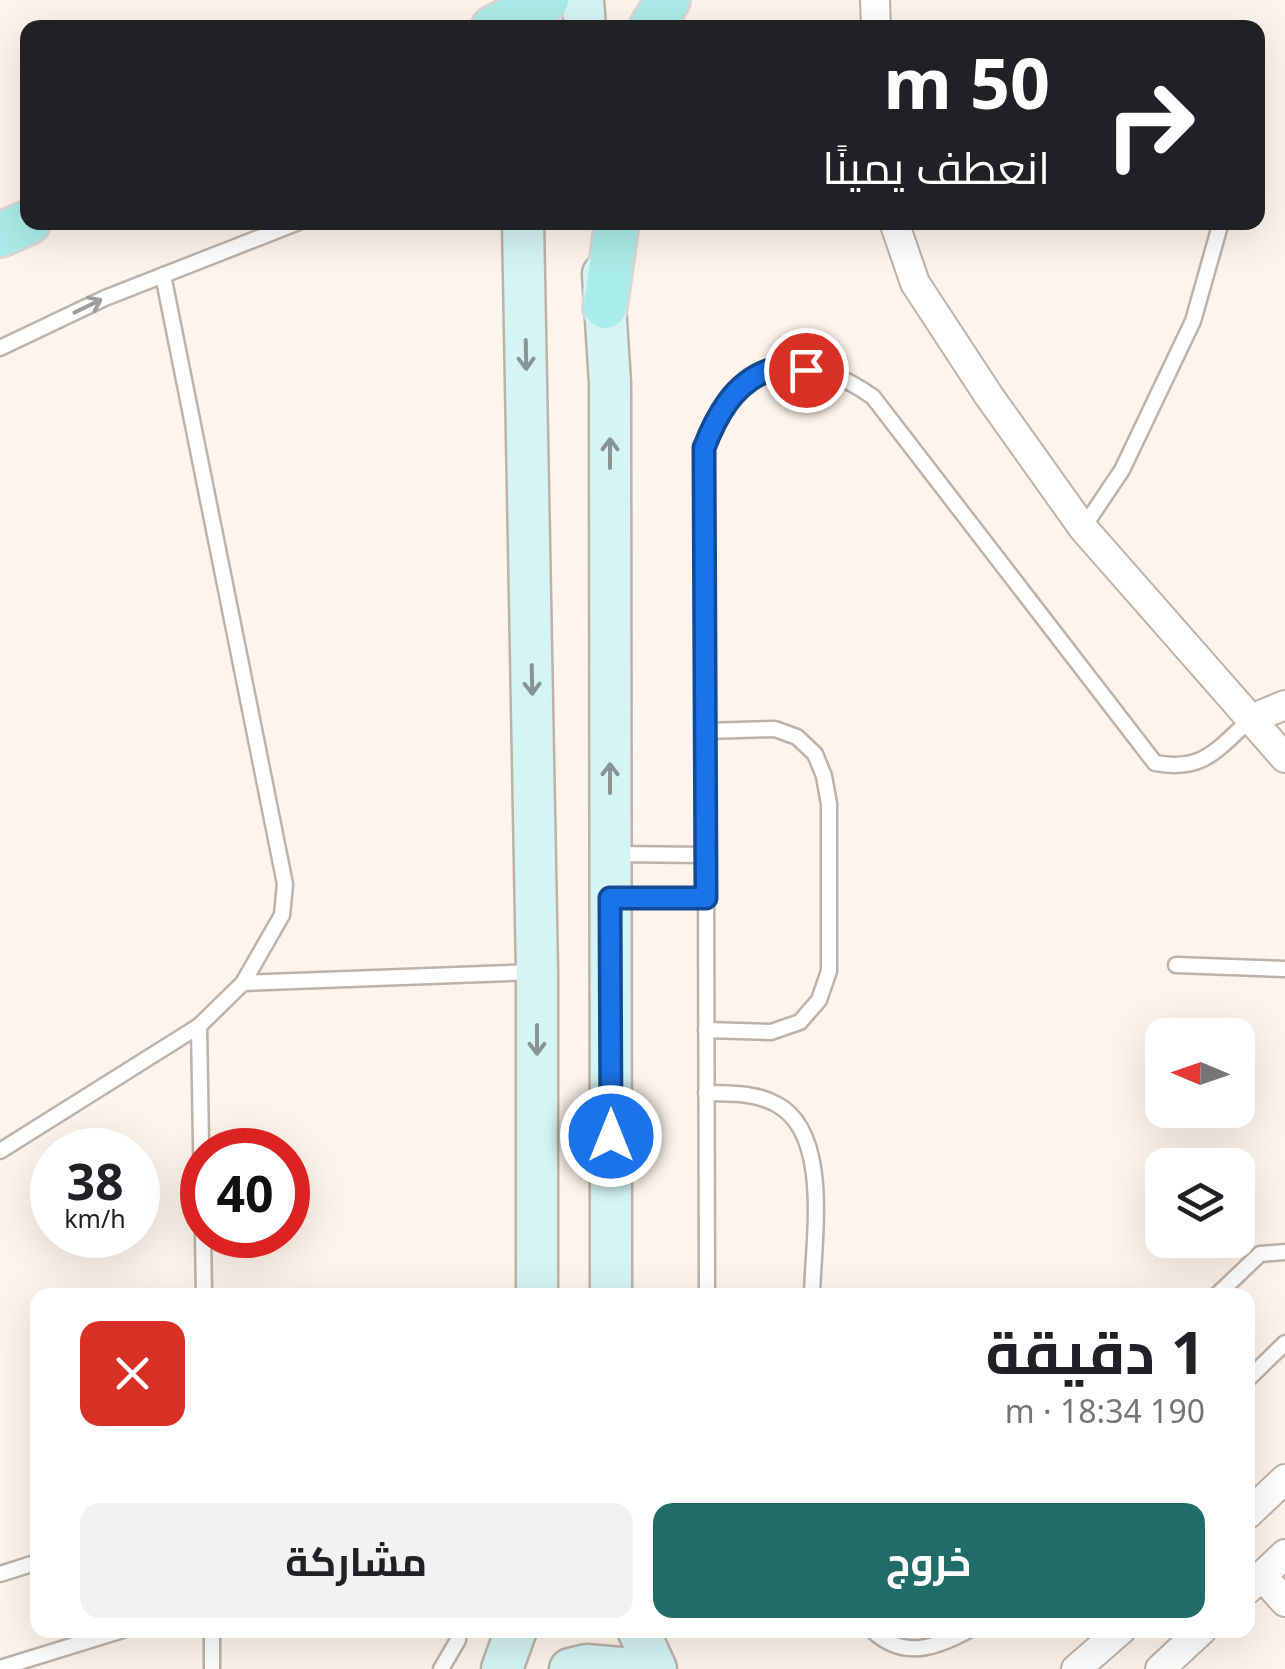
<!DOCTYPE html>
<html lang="ar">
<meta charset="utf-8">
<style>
body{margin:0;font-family:"Noto Sans",Cairo,sans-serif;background:#f2f2f2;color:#202124;direction:rtl;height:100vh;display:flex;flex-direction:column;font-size:38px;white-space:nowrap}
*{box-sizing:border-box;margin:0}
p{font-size:32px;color:#757577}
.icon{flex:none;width:55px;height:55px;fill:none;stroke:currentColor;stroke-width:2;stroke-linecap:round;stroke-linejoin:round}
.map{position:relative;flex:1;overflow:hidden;direction:ltr}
.drawer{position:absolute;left:30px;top:1288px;width:1225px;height:350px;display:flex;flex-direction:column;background:#fff;border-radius:20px;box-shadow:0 10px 40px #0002;direction:rtl}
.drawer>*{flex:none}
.banner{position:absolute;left:20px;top:20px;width:1245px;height:210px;border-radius:20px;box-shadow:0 10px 40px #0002;direction:rtl;background:#202124;color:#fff;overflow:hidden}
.needle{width:65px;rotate:272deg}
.buttons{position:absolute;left:1145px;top:1018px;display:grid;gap:20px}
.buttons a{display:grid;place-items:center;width:110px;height:110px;border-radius:20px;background:#fff;box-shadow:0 10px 40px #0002;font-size:50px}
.speed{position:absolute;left:30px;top:1128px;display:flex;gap:20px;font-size:50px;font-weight:700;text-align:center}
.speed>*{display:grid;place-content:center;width:130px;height:130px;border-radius:50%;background:#fff;box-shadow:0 10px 40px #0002;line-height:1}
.speed small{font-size:25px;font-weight:400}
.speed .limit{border:15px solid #d22;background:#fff;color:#111}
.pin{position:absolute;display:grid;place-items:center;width:85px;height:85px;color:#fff;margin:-42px;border:5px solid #fff;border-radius:50%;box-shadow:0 2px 10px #0007}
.me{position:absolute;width:110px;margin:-55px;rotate:0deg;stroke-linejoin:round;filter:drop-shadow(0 0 8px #0008)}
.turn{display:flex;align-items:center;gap:35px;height:210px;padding:0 50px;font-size:45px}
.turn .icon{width:130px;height:130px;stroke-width:2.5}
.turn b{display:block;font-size:70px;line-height:85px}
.round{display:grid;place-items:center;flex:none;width:105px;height:105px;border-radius:20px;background:#f2f2f2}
.overview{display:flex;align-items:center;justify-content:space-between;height:170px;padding:0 50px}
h1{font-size:60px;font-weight:700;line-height:75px}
.button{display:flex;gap:20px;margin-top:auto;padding:20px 50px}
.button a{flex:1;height:115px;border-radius:20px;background:#216c69;color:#fff;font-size:40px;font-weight:700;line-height:115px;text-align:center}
.button a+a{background:#f2f2f2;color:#202124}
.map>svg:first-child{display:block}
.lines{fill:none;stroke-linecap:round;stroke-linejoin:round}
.lane-casing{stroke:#beb2a8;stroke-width:19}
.street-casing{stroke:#beb2a8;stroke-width:32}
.secondary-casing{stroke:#beb2a8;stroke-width:45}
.primary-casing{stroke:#d8d7d7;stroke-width:48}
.lane{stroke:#fff;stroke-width:14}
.street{stroke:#fff;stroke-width:28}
.secondary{stroke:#d5f5f4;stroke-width:40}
.primary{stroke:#aaece9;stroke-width:42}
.oneway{stroke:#9e9c9a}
.oneway2{stroke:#879694}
.route-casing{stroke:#114b97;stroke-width:25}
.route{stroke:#1a73e8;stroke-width:18}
</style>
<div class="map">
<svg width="1285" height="1669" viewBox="0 0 1285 1669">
<rect width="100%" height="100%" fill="#fef4eb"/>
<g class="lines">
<g class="lane-casing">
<g id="lane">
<path d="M 163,275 L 285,884 L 282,915 L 243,983"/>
<path d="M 0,348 L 105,298 L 299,222"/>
<path d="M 1083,528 L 1122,470 L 1193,321 L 1221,222"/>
<path d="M 705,731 L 775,729 L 797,737 L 815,754 L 824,776 L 829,804 L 829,971 L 819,1000 L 800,1022 L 771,1032 L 706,1030"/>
<path d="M 612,854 L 706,855"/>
<path d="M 611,898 L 706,898"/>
<path d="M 1176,965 L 1285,969"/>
<path d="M 706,1093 C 730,1094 754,1092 776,1104 C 832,1133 813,1241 812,1295"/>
<path d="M 0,1151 L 199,1026"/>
<path d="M 202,1201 L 199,1026 L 243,983 L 536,972"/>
<path d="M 203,1235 L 204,1295"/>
<path d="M 707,1295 L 705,449 C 735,363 800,345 873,397 L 1155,763 C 1204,772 1217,749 1251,719"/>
<path d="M 1217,1295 L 1260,1254 L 1285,1252"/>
<path d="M 1248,1379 L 1285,1343"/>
<path d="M 0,1574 L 38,1562"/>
<path d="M 212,1630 L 212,1669"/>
<path d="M 872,1630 C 903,1660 936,1648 969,1630"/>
<path d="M 0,1668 L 123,1630"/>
<path d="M 441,1669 L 458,1640 L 458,1630"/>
</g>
</g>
<g class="street-casing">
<g id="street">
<path d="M 875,0 L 876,28"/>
<path d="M 894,222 L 915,283 L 989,396 L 1083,528 L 1285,758"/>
<path d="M 1251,719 L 1285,705"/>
<path d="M 1248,1514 L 1285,1479"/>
<path d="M 1262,1576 L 1285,1602"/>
<path d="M 1248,1589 L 1285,1554"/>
<path d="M 1076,1669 L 1121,1630"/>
<path d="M 1160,1669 L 1202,1630"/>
</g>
</g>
<g class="secondary-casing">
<g id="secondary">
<path d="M 583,0 L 585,28"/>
<path d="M 523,222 L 537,972 L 537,1295"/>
<path d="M 603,274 L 610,383 L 611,1295"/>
<path d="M 638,1630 L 656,1669"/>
<path d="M 502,1669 L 516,1630"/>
<path d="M 570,1669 L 587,1665 L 631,1669"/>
</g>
</g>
<g class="primary-casing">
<g id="primary">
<path d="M 493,28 L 547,0"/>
<path d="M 651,28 L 668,0"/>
<path d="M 0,235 L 29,222"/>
<path d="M 605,307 L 617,222"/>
</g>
</g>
<use href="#lane" class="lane"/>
<use href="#street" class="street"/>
<use href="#secondary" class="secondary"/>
<use href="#primary" class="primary"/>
</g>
<defs><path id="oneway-shaft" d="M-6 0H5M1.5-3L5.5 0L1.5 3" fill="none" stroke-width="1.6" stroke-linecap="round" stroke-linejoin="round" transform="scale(2.5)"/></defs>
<use class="oneway" href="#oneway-shaft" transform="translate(88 306) rotate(-26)"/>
<g class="oneway2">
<use href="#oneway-shaft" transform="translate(526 355) rotate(89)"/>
<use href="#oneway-shaft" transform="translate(610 453) rotate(-90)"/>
<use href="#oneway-shaft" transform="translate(532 680) rotate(89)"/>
<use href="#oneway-shaft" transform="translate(610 778) rotate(-90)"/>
<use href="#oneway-shaft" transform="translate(537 1040) rotate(90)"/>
</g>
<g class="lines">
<g class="route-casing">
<path id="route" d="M 611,1136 L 610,898 L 706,898 L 704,448 C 716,417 733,384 767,371 C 778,367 795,370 806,370"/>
</g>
<use href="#route" class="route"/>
</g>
</svg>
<div class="buttons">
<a><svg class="needle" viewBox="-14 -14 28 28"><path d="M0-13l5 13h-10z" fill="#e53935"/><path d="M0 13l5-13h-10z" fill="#757577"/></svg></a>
<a><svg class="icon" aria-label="layers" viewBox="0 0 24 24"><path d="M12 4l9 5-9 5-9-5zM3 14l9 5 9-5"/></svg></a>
</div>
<div class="speed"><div>38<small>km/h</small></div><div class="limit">40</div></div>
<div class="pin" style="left:806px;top:370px;background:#d93025"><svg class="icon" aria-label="arrive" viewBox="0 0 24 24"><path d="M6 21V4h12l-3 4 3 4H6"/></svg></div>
<svg class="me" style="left:611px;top:1136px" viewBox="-20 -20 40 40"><circle r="17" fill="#1a73e8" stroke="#fff" stroke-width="3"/><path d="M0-11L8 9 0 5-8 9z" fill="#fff"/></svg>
<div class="banner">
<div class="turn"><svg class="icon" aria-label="right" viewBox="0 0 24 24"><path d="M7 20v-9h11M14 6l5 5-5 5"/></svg><div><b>50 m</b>انعطف يمينًا</div></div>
</div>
<section class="drawer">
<div class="overview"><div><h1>1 دقيقة</h1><p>190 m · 18:34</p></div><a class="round" style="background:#d93025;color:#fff"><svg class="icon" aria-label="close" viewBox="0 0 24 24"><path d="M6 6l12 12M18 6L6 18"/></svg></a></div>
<div class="button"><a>خروج</a><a>مشاركة</a></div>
</section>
</div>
